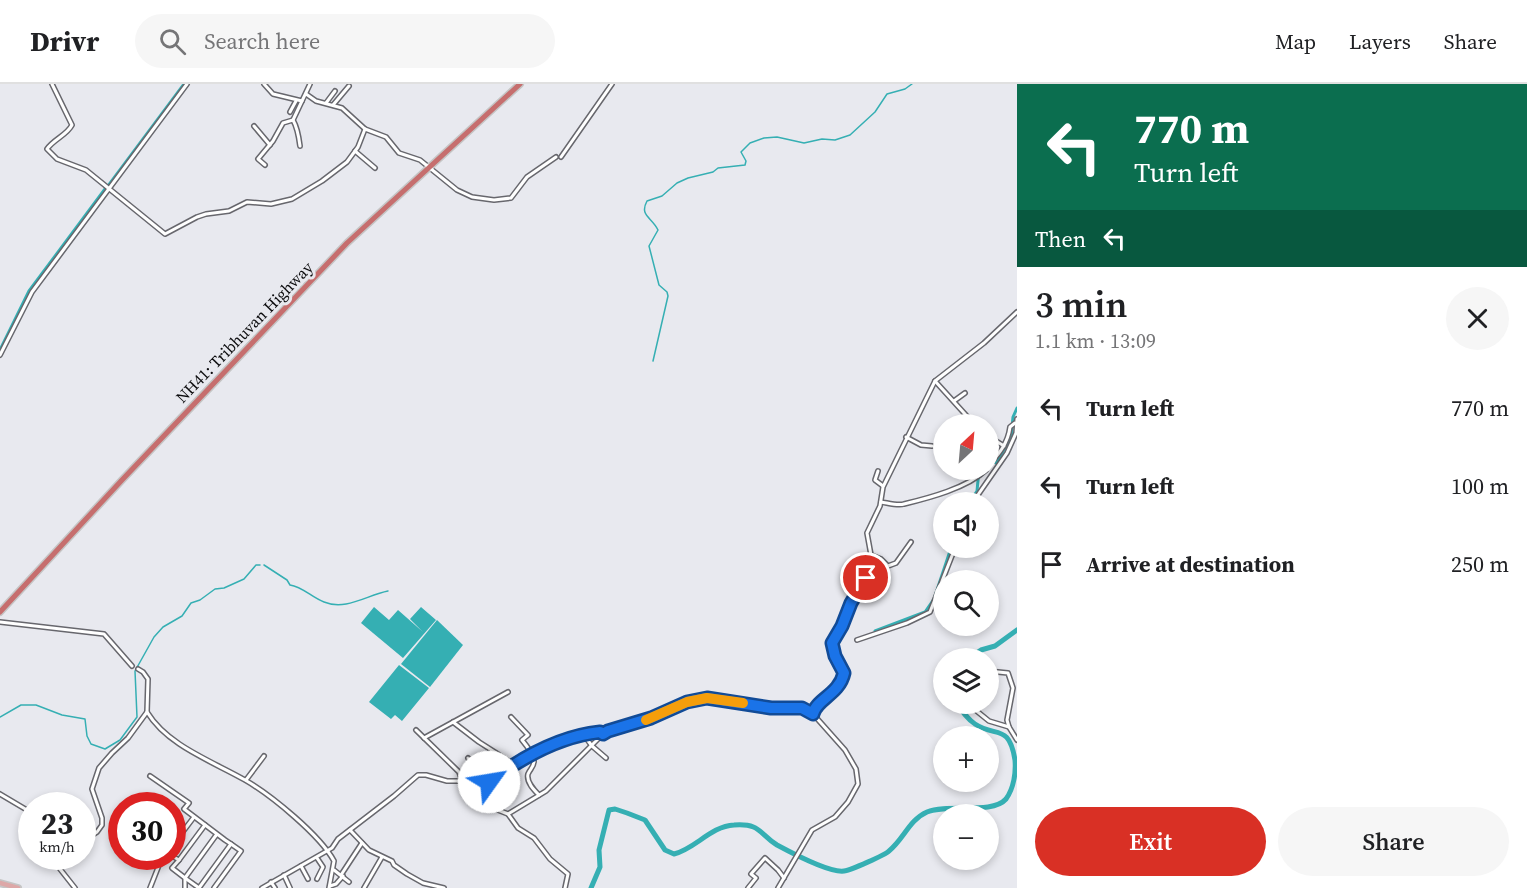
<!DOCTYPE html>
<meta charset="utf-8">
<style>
body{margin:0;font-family:"Source Serif 4",serif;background:#f6f6f6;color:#202124;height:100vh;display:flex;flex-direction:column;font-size:22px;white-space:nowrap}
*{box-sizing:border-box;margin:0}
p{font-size:20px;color:#757577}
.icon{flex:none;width:33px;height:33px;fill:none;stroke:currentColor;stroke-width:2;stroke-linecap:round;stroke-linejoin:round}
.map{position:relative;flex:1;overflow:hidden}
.sheet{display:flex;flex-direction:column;background:#fff;width:510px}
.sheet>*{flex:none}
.banner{background:#0b6e4f;color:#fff;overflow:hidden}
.needle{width:39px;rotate:26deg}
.controls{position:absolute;left:933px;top:330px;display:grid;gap:12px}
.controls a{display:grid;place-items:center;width:66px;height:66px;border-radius:50%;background:#fff;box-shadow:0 3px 9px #0003;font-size:30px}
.speed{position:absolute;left:18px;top:708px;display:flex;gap:12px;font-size:30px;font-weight:700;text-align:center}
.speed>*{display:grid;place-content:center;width:78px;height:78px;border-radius:50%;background:#fff;box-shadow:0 3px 9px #0003;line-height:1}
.speed small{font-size:15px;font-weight:400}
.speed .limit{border:9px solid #d22;background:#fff;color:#111}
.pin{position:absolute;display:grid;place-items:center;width:51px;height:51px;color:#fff;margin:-26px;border:3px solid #fff;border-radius:50%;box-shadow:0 2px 6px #0007}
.me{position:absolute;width:66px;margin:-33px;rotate:58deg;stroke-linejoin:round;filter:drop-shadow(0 0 4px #0008)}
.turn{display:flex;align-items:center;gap:21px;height:126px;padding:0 18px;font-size:27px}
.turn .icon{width:78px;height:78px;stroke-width:2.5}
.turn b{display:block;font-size:42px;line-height:51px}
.then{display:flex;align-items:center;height:57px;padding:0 18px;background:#0003;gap:12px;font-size:22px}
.round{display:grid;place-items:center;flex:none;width:63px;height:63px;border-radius:32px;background:#f6f6f6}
.summary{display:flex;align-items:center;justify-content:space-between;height:102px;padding:0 18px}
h1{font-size:36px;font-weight:600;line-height:45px}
.cta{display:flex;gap:12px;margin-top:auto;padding:12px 18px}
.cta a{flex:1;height:69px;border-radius:36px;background:#d93025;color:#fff;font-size:24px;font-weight:600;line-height:69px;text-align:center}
.cta a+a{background:#f6f6f6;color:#202124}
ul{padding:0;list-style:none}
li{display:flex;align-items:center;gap:18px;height:78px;padding:0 18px}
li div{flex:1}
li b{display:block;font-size:22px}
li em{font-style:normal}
header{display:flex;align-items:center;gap:36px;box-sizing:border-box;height:84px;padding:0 30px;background:#fff;border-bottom:2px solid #e0e0e0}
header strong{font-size:28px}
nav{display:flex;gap:33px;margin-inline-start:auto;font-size:21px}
.search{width:420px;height:54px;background:#f6f6f6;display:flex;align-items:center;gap:15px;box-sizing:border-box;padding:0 21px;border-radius:33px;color:#757577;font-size:22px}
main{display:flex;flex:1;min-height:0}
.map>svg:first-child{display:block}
.water{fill:#35afb3}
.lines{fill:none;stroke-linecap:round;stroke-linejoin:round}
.stream{stroke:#35afb3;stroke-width:1.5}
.canal{stroke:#35afb3;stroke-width:3}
.river{stroke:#35afb3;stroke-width:5}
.minor-casing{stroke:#67676d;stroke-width:6}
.major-casing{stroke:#c5c5c5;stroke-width:8}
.highway-casing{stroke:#c5c5c5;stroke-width:8}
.minor{stroke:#fff;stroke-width:3}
.major{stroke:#dda8a8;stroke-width:4.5}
.highway{stroke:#c66e6e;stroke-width:5}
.route-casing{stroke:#114b97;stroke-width:15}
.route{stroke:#1a73e8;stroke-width:10}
.slow{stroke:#f59e0b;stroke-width:10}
.labels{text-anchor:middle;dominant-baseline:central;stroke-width:6;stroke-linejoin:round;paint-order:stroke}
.street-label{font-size:16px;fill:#0c0c0e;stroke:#e8e9ef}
</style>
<header>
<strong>Drivr</strong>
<div class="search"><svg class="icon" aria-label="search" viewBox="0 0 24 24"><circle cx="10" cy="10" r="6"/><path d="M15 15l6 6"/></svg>Search here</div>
<nav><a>Map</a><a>Layers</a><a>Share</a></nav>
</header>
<main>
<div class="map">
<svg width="1017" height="804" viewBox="0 0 1017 804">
<rect width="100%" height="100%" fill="#e8e9ef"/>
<g class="water">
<path d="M 374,523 L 389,536 L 398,526 L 423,548 L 410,535 L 421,523 L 436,536 L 403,574 L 361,539 Z"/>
<path d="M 437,536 L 463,561 L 430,603 L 401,580 Z"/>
<path d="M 399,581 L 429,604 L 402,637 L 395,631 L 391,635 L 369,618 Z"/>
</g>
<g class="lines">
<g class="stream">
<path d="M 653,277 L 668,212 L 667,208 L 659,201 L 649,162 L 658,146 C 652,133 639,132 647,117 L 662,112 L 677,99 L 688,94 L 713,88 L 718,84 L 745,81 L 746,77 L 741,68 L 750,59 L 764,54 L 777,53 L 804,59 L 822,55 L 835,56 L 850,51 L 875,28 L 887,10 L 905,5 L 912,0"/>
<path d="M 264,481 L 287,496 L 290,501 C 303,503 311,513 324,518 C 346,527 367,511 388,507"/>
<path d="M 0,633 L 21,621 L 36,621 L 62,631 L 85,635 L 87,652 L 91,660 L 105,665 L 120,656 L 137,633 L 135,587 L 154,553 L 163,543 L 182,532 L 191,519 L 200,516 L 215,505 L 224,504 L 244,495 L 256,481 L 260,481"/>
</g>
<g class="canal">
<path d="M 108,102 L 184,0"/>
<path d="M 0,266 L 29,207 L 105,105"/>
<path d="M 988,375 L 996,379 L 1011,354 L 1013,333 L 1017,324"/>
<path d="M 970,418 L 977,407 L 979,386"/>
<path d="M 875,547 L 925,528 L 934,515 L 951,464"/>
</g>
<g class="river">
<path d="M 969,574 L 981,566 L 995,562 L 1017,546"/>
<path d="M 591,804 L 600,783 L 599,766 L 609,726 L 615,725 L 627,729 L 645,736 L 665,766 L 674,770 C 695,765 711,742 734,741 C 761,739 759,750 777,761 C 790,768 830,789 844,787 C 851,786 885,771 889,767 C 904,755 909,736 927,728 C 948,719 992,731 1006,715 C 1014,704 1016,688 1015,676 C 1009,639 996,654 975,640 C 967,635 963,628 958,620"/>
</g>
<g class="minor-casing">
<g id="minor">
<path d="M 52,0 L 72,41 C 67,51 54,55 47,65 L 57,75 L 86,86 L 165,150 L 197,133 L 206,130 L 229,127 L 247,118 L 271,120 L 292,115 L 322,97 L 347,78 L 358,63 L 365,45"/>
<path d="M 264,0 L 273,10 L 302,17"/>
<path d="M 306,10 L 316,17 L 342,24 L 365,45 L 386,53 L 399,69 L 420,76 L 457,106 L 472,113 L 494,116 L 511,114 L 527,93 L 556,73"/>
<path d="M 326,19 L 335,7"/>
<path d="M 333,21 L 349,2"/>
<path d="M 290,28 L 296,17"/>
<path d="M 254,42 L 270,61"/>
<path d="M 300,62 C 299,54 297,43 293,36 L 310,0"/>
<path d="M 355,67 L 375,84"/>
<path d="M 561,73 L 612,0"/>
<path d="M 265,81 L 258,75 L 273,57 L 283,39 L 293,36"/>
<path d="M 0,271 L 32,208 L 187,0"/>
<path d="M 935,297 L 974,340"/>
<path d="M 954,317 L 965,309"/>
<path d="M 988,352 L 1004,362"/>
<path d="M 906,353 L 921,361 L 932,362"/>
<path d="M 988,382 C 999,370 1008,359 1010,343 L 1015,339"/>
<path d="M 966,386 L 972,395"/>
<path d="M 878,387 L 875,396 L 883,402"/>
<path d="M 881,418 C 888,419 898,422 904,420 C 929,414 967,404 986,386"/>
<path d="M 973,418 L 1007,369 L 1016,349 L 1017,335"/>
<path d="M 871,471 L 881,475 L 888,482 L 896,479 L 911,458"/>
<path d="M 0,538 L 104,550 L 132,582"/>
<path d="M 857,556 L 907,539 L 930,528 L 955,464"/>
<path d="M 988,587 L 1008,589 L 1013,604 L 1007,636 L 1009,643"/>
<path d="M 968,620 L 989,637 L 1009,643 L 1017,656"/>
<path d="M 147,628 C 168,662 212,677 245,696 C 271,711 320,751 334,777 L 329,804"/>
<path d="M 813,630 C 816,616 838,611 844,589 L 835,572 L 832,559 L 837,554 L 851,519 L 861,504 L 869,486 L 871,471 L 867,449 L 880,422 L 883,403 L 935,297 L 984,259 L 1017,228"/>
<path d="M 511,633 L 528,651 L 522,656 C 527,662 533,670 534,677 C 534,683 530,685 528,690 C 526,698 534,706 539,711"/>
<path d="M 453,638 L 479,658 L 515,681"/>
<path d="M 416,646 L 459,688 L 462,697"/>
<path d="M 583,650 L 592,662 L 606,674"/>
<path d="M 424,654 L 508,608"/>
<path d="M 468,674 L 484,689 L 495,708"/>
<path d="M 150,692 L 189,719 L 184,725 L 225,756 L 231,760 L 199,804 L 185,794 L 217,750"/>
<path d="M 246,696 L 264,672"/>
<path d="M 481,702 C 513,677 560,652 600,648 L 603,650 L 608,647 L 651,634 L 687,618 L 707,614 L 771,624 L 802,624 L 813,630 L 845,666 L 856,685 L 858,700 L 848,718 L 835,733 L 812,746 L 778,804"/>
<path d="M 0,710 L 32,729"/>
<path d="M 508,730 L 546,707 L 603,650"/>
<path d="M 350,746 L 369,766 L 392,777 L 394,781 L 407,790 L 423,799 L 444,804"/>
<path d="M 82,758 L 97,748 L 102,741 L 102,734 L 92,705 L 99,684 L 112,669 L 128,654 L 147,628 L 148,595 L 143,588 L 138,585"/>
<path d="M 172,762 L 194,733"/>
<path d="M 63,772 L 60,785 L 75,804"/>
<path d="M 172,772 L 179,776 L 205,741"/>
<path d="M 179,776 L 172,784 L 185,794 L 185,804"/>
<path d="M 301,782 L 308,795"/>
<path d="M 334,786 L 349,798"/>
<path d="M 284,791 L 290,804"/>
<path d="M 341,791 L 362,759"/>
<path d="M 317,795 L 323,783 L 317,774"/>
<path d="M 271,798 L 275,804"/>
<path d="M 330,802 L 336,800 L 343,792"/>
<path d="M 150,804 L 161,776 L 152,772"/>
<path d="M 214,804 L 241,767 L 231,760"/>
<path d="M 262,804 L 332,764 L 338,755 L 394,712 L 418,691 L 426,691 L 447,697 L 465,697 L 481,702 L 498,726 L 508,730 L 518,744 L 534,754 L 550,775 L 568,790 L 565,804"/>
<path d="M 364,804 L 382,773"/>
<path d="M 748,804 L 756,794 L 751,790 L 765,774 L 778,786 L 784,794"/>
</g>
</g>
<g class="major-casing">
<path id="major" d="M 0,799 L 18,804"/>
</g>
<g class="highway-casing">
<path id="highway" d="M 0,528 L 122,396 L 347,159 L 520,0"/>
</g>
<use href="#minor" class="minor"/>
<use href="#major" class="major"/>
<use href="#highway" class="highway"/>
</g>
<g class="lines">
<g class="route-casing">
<path id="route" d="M 489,698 C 521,674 560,652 600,648 L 603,650 L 608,647 L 651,634 L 687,618 L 707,614 L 771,624 L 802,624 L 813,630 C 816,615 839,611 844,589 L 835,572 L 832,559 L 842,542 L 851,519 L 866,494"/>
</g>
<use href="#route" class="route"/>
<path class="slow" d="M 646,636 L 687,618 L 707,614 L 743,619"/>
</g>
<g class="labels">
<g class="street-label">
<text transform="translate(244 248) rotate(-46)">NH41: Tribhuvan Highway</text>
</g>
</g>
</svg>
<div class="controls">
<a><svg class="needle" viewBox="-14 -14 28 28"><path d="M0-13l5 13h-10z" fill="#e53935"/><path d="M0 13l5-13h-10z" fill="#757577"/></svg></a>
<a><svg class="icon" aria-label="sound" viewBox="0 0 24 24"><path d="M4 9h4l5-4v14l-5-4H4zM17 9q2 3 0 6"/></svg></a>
<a><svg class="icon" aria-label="search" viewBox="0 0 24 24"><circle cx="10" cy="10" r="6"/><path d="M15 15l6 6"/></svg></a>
<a><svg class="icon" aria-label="layers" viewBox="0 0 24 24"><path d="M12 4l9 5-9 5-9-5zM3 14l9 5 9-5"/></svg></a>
<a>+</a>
<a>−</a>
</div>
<div class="speed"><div>23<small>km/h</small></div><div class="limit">30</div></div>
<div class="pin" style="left:866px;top:494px;background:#d93025"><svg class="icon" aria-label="arrive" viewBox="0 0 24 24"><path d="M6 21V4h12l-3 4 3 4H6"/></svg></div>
<svg class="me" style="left:489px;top:698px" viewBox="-20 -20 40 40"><circle r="19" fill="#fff"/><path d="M0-13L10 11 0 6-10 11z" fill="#1a73e8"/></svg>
</div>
<section class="sheet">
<div class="banner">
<div class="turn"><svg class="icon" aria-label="left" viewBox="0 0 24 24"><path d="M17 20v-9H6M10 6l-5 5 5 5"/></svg><div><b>770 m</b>Turn left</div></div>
<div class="then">Then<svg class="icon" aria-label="left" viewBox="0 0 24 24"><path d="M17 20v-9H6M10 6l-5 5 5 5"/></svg></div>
</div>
<div class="summary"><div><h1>3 min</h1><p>1.1 km · 13:09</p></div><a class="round"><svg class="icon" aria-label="close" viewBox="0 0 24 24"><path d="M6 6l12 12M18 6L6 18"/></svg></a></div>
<ul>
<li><svg class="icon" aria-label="left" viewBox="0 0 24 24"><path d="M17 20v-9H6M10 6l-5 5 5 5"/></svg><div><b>Turn left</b></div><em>770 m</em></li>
<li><svg class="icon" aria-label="left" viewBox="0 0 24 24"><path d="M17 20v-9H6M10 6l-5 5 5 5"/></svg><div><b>Turn left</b></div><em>100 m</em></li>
<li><svg class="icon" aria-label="arrive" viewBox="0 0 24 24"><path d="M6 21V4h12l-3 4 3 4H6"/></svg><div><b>Arrive at destination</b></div><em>250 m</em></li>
</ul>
<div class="cta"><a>Exit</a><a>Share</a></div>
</section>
</main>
